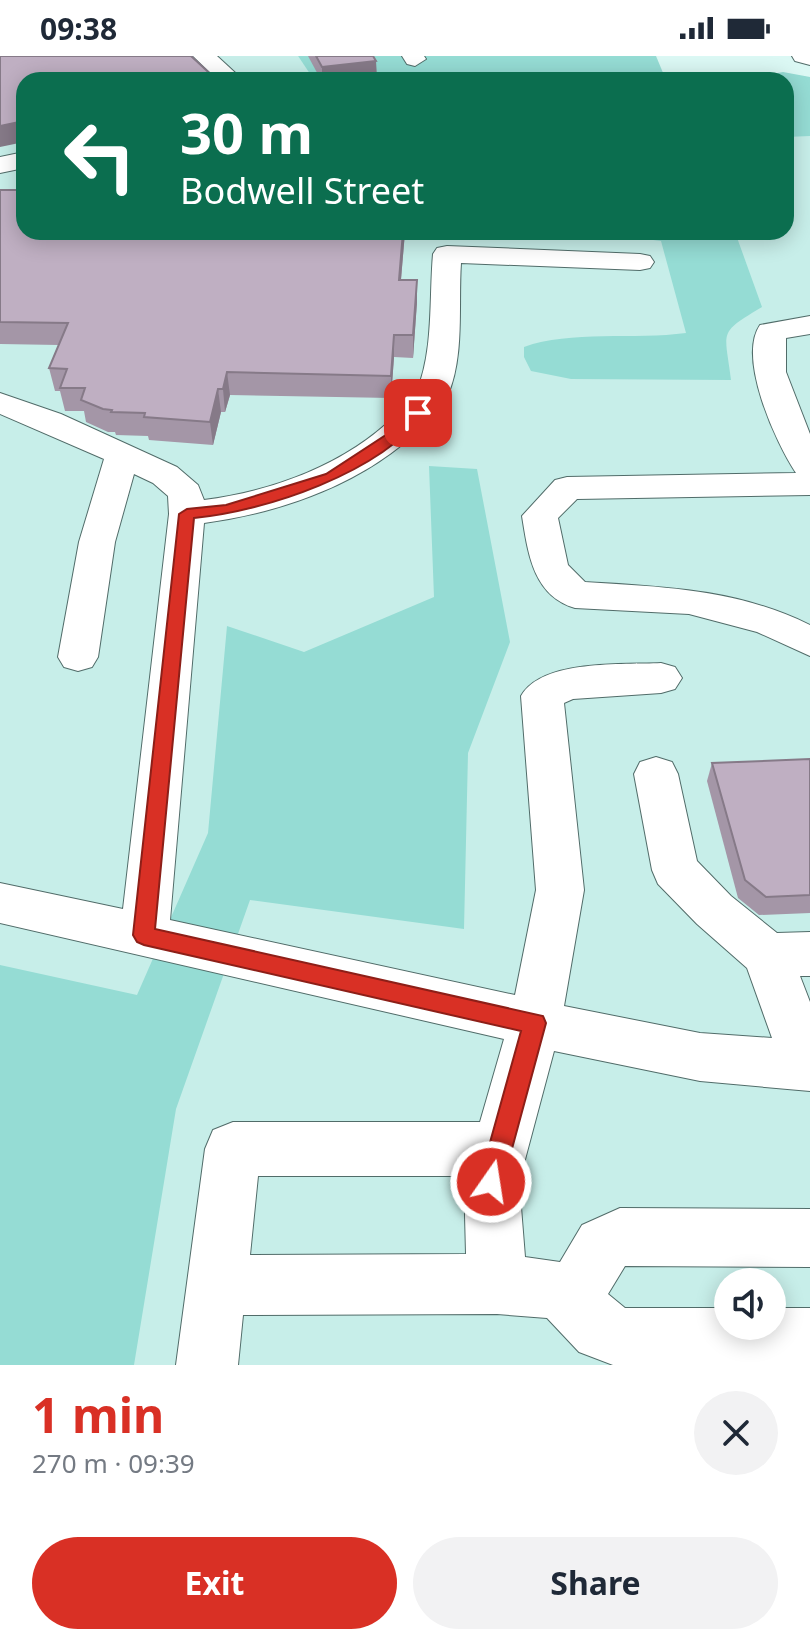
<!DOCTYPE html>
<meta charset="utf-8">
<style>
body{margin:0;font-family:"Noto Sans",sans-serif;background:#f2f2f3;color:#1f2937;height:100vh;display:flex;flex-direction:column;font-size:30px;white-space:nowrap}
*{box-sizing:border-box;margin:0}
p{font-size:26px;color:#747a83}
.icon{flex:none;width:44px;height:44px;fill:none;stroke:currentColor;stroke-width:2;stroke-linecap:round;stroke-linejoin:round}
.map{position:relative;height:1309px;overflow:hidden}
.drawer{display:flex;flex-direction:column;background:#fff;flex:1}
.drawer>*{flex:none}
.hud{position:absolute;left:16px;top:16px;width:778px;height:168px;border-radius:24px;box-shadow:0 4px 20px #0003;background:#0b6e4f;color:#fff;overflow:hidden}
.fabs{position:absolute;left:714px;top:1212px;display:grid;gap:16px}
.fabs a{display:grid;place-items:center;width:72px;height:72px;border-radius:50%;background:#fff;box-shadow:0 4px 20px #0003;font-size:40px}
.pin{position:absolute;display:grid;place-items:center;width:68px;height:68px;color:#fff;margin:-34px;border-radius:16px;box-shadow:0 4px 12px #0006}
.me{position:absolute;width:88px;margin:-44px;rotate:13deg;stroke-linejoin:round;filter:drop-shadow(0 0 6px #0008)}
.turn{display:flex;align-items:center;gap:28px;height:168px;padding:0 32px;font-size:36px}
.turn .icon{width:104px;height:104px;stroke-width:2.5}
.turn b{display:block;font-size:56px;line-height:68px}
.round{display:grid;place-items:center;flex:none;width:84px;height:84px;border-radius:42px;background:#f2f2f3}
.headline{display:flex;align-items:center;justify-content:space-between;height:136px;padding:0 32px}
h1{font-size:48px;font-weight:700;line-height:60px;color:#d93025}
.action{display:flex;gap:16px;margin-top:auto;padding:16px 32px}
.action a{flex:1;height:92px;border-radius:48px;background:#d93025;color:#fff;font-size:32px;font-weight:700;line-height:92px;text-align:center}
.action a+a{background:#f2f2f3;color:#1f2937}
.status{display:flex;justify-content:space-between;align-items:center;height:56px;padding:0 40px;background:#fff;direction:ltr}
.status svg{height:22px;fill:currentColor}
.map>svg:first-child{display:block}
.built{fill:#c7eee9;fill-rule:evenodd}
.green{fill:#95dcd4}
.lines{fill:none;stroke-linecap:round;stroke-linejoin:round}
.minor-casing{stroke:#516c69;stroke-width:2}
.minor{fill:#fff;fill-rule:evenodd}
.wall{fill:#a496a7}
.shaded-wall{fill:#867a88}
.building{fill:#bfafc2;stroke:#867a88;stroke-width:2}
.route{fill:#d93025;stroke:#8d1f18;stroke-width:2}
</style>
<div class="status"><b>09:38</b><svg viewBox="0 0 49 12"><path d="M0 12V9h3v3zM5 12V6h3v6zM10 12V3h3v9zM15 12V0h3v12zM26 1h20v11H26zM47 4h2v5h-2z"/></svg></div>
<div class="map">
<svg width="810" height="1309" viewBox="0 0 810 1309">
<rect width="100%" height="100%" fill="#dbf8f4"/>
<path class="built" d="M 0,0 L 298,0 L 314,24 L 24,24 L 24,176 L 786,176 L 786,30 L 810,30 L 810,1309 L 0,1309 ZM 728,1226 L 772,1226 L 772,1270 L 728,1270 Z"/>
<g class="green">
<path d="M 298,0 L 656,0 L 666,24 L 314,24 Z"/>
<path d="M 783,16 L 810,21 L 810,80 L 786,81 L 786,24 L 738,24 Z"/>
<path d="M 591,176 L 735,176 L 762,251 C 717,278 725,274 731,324 L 571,323 L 531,315 L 524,301 L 524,291 C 570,274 635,284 686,277 L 661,185 Z"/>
<path d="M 429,410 L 477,413 L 510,586 L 468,697 L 464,873 L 250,844 L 176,1053 L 134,1309 L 0,1309 L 0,909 L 137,939 L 208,777 L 227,570 L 304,596 L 434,541 Z"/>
</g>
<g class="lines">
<g class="minor-casing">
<g id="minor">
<path d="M 193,0 L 217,0 L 243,24 L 218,24 Z"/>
<path d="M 402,0 L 424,0 L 426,3 L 415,10 L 407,8 Z"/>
<path d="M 792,0 L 810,0 L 810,9 L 795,5 Z"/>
<path d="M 24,96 L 24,112 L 0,117 L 0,101 Z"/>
<path d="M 447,190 L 640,198 L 650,200 L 654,206 L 650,212 L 640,214 L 461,207 C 458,249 465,301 447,341 C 442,352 432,360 424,369 C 366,427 284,456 204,467 L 170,864 L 515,939 L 536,834 L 521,640 C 542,603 623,609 661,607 L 675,611 L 682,622 L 675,633 L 661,637 L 573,643 L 564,647 L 584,834 L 564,950 L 700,977 L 772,982 L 747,912 L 697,868 L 658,828 L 652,814 L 634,718 L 640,706 L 656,701 L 672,706 L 678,718 L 697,805 L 731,840 L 777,877 L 810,876 L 810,920 L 800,920 L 810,946 L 810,1035 L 700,1025 L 554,995 L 519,1126 L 525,1201 L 560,1206 L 582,1169 L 620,1152 L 810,1153 L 810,1211 L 625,1210 L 608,1238 L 625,1252 L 728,1252 L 728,1270 L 772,1270 L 772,1252 L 810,1252 L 810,1309 L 613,1309 L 579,1296 L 547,1262 L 497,1258 L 243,1259 L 238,1309 L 176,1309 L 205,1093 L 213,1074 L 233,1066 L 480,1066 L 504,983 L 0,867 L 0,827 L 123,853 L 169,458 L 168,440 L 153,427 L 134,418 L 115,486 L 98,601 L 92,611 L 78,615 L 64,611 L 58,601 L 79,486 L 104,403 L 0,358 L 0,337 L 61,358 L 177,411 L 198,429 L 204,444 C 273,435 345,409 396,359 C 403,353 413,346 416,337 C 434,295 429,243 433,198 L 437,192 ZM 258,1120 L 464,1120 L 466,1198 L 250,1199 Z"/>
<path d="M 810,260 L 810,278 L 786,282 L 786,316 L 810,378 L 810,439 L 577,443 L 558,462 L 568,509 L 585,526 C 665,531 737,533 810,569 L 810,600 L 757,576 L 689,558 L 575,552 C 533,540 528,497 522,460 L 555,424 L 567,421 L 796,417 C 776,387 737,302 760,269 Z"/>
</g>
</g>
<use href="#minor" class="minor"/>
</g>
<g class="wall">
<path d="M 308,0 L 373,0 L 377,21 L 344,24 L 321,24 Z"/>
<path d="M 0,134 L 24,176 L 405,176 L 401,224 L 417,224 L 417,246 L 413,302 L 394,301 L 391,342 L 230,339 L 225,356 L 221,356 L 213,389 L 149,384 L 148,380 L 116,379 L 115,376 L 108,376 L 86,366 L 84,355 L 65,355 L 60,335 L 55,335 L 49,312 L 59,289 L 0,288 Z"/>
<path d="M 810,703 L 810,857 L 759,859 L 738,842 L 707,725 L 712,707 Z"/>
</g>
<g class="shaded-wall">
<path d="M 376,5 L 377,21 L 344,24 L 322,24 L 322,11 Z"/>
<path d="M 24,65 L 24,86 L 0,91 L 0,70 Z"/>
<path d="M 403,176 L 405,176 L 399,246 L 399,224 Z"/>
<path d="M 417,224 L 417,246 L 413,302 L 413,279 Z"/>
<path d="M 394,279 L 394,301 L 391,342 L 391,320 Z"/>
<path d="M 227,316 L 230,339 L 225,356 L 223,333 Z"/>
<path d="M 218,333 L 221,356 L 213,389 L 210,366 Z"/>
</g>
<g class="building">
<path d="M 0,0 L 191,0 L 217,24 L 24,24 L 24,65 L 0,70 Z"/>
<path d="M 316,0 L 373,0 L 376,5 L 322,11 Z"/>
<path d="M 0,134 L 24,134 L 24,176 L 403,176 L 399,224 L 417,224 L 413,279 L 394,279 L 391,320 L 227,316 L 223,333 L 218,333 L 210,366 L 144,361 L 145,357 L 111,356 L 112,354 L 103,353 L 81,344 L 85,332 L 60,332 L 67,313 L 49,312 L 68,267 L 0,266 Z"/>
<path d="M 810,703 L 810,839 L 766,841 L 745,824 L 712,707 Z"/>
</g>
<path class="route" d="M 418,353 L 425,357 C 379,417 267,455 194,462 L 155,873 L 543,960 L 546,967 L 503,1126 L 499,1135 L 491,1139 L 482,1135 L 479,1126 L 521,975 L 144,889 L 137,886 L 133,879 L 179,458 L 187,453 L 226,449 L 326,418 L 398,371 L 413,354 Z"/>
</svg>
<div class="fabs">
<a><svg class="icon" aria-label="sound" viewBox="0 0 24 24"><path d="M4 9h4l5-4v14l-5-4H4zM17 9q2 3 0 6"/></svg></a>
</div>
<div class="pin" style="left:418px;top:357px;background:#d93025"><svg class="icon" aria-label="arrive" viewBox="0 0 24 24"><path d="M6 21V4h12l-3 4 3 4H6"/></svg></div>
<svg class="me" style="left:491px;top:1126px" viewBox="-20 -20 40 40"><circle r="17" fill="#d93025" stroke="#fff" stroke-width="3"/><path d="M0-11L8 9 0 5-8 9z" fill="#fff"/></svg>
<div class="hud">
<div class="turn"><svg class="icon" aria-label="left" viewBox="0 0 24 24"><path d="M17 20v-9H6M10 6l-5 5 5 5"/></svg><div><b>30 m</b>Bodwell Street</div></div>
</div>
</div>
<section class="drawer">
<div class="headline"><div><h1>1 min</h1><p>270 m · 09:39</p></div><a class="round"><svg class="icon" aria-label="close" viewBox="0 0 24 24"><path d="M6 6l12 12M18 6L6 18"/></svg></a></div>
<div class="action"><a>Exit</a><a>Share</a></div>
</section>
